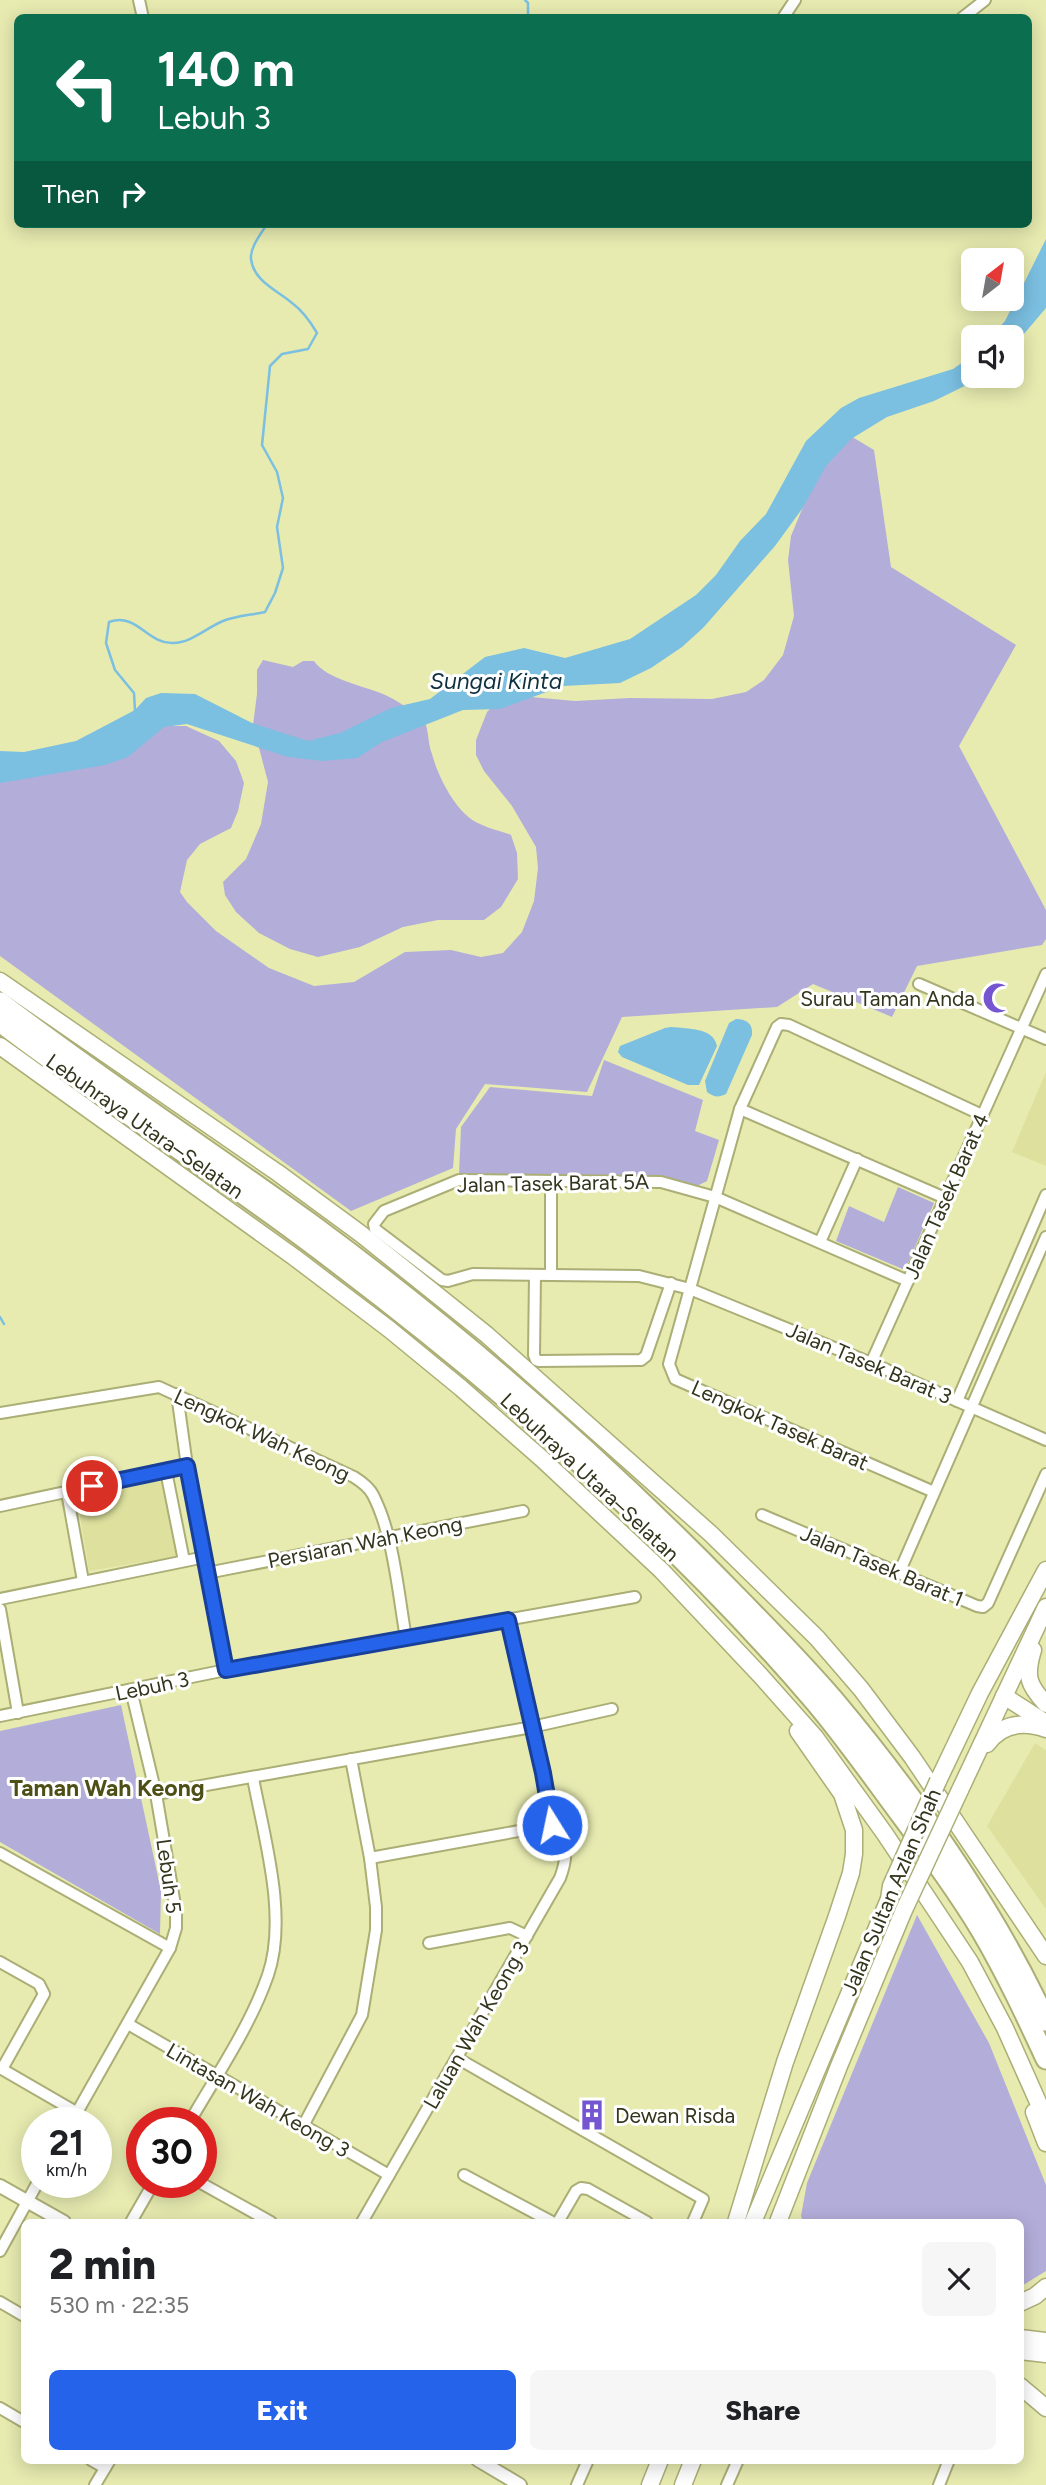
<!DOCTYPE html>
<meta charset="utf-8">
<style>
body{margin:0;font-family:Figtree,sans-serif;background:#f6f6f6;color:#202124;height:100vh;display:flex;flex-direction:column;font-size:26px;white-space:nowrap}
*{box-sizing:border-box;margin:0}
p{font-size:23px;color:#757577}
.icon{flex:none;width:38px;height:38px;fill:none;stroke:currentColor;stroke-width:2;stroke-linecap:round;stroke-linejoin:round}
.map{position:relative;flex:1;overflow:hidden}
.sheet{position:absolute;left:21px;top:2219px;width:1003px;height:245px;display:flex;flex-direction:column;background:#fff;border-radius:10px;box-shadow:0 4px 18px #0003}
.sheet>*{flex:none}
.top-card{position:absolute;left:14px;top:14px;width:1018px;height:214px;border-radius:10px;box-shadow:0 4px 18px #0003;background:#0b6e4f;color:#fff;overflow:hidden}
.needle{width:46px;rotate:31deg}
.controls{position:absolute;left:961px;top:248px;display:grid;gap:14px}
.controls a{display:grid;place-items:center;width:63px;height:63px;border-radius:10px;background:#fff;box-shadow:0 4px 18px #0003;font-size:35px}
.speed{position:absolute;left:21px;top:2107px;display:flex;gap:14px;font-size:35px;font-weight:700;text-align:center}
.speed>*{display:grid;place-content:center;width:91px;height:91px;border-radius:50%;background:#fff;box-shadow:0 4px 18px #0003;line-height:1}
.speed small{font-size:18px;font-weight:400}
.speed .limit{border:10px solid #d22;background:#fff;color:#111}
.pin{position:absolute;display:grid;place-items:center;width:60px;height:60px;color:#fff;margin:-30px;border:4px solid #fff;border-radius:50%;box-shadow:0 2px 7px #0007}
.me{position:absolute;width:77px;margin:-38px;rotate:350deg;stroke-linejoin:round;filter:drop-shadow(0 0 5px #0008)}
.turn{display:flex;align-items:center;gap:24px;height:147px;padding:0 28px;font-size:32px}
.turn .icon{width:91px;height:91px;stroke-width:2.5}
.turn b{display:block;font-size:49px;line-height:60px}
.then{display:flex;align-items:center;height:66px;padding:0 28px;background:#0003;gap:14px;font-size:26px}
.round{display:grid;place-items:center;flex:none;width:74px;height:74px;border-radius:10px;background:#f6f6f6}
.head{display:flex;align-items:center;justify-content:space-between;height:119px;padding:0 28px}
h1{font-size:42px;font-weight:800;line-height:52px}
.cta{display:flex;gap:14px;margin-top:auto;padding:14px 28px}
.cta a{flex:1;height:80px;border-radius:10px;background:#2563eb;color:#fff;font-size:28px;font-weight:800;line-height:80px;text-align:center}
.cta a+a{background:#f6f6f6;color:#202124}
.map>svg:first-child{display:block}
.built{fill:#dde19d}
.green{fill:#b3adda}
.water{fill:#7bbfe1}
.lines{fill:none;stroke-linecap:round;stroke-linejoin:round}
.stream{stroke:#7bbfe1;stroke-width:2.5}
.minor-casing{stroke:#abae75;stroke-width:14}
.tertiary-casing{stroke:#abae75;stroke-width:16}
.primary-casing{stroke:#abae75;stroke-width:19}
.motorway-casing{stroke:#abae75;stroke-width:23}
.minor{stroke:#fff;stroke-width:10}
.tertiary{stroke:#fff;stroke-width:12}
.primary{stroke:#fff;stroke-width:16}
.motorway{stroke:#fff;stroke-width:19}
.primary-bridge-casing{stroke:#abae75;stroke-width:19;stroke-linecap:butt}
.primary-bridge{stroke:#fff;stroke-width:16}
.route-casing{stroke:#184099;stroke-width:18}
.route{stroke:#2563eb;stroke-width:12}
.labels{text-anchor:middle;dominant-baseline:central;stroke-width:6;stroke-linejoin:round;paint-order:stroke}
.poi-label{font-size:21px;fill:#33351d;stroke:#fff;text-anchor:end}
.street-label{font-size:21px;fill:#33351d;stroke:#fff}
.water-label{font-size:23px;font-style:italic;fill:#10303f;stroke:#fff}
.neighbourhood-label{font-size:23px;font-weight:bold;fill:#4d4f16;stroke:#fff}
</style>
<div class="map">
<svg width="1046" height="2485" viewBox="0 0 1046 2485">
<rect width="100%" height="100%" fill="#e7ebb0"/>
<g class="built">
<path d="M 1046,1072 L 1046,1166 L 1012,1152 Z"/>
<path d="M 163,1480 L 179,1556 L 89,1571 L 77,1498 Z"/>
<path d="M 1035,1743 L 1046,1750 L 1046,1909 L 987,1826 Z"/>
</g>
<g class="green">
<path d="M 849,435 L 874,450 L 891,567 L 1016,645 L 959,746 L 1046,910 L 1046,939 L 1042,945 L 917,966 L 892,1017 L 813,984 L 777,1007 L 622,1017 L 587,1092 L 485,1084 L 456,1129 L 453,1168 L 351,1211 L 0,956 L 0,781 L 163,726 L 186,726 L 219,741 L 236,761 L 244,783 L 238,811 L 231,828 L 200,844 L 187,860 L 180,892 L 187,902 L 216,931 L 269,968 L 314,986 L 354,982 L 405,952 L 451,950 L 481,957 L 503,953 L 522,932 L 534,901 L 538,868 L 536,847 L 512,806 L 484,771 L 476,755 L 476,740 L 487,712 L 495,704 L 531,697 L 575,701 L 630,698 L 712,699 L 746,692 L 764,680 L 783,655 L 794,616 L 788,560 L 791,536 L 822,461 Z"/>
<path d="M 263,660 L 293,667 L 303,661 L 314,661 C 326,679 364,686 383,694 C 399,701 412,711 425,722 C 429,733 428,744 432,754 C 438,777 457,815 480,824 C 490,829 501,831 511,835 L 517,853 L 518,879 L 501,907 L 484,920 L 438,920 L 403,927 L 360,947 L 318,957 L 290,949 L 259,933 L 236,912 L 225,895 L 223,882 L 246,859 L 261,824 L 268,782 L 253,725 L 257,694 L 257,670 Z"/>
<path d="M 604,1060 L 703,1100 L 695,1131 L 719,1140 L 707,1181 L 695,1187 L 663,1176 L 459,1174 L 461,1127 L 490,1087 L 592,1096 Z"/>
<path d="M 898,1187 L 934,1203 L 905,1270 L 836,1241 L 849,1206 L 884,1222 Z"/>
<path d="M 121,1705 L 161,1891 L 160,1934 L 0,1842 L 0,1731 Z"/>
<path d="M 917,1915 L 989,2043 L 1046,2185 L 1046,2271 L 1020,2287 L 1020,2222 L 803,2222 L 801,2216 L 807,2183 Z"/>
</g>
<g class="water">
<path d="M 1046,239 L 1046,308 L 1012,348 L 1012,338 L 990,338 L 1005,321 Z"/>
<path d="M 973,355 L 973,376 L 985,376 L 934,401 L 887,417 L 851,439 L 826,466 L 802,509 L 775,546 L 703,628 L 682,647 L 651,668 L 620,683 L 563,686 L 500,709 L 463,710 L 382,742 L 357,758 L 323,761 L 288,757 L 187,724 L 164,727 L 128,757 L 105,765 L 0,783 L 0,751 L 24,752 L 76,741 L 135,710 L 146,698 L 161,693 L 195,694 L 252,723 L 308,741 L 340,733 L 391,708 L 430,699 L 485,657 L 524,648 L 565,658 L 630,639 L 696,595 L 716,575 L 740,541 L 766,514 L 806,441 L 841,408 L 859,398 L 953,369 Z"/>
<path d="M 736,1019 C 747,1019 753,1024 752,1035 L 726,1094 C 718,1098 714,1097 707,1092 L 705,1081 L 729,1023 Z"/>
<path d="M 671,1027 C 688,1029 713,1027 717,1046 L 699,1085 L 688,1085 L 622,1057 L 618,1052 L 620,1046 L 665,1028 Z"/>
</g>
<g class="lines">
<g class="stream">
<path d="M 525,0 L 528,3 L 528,18"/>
<path d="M 135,711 L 134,693 L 115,670 L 106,643 L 109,622 C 137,612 147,644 173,643 C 191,643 206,628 223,621 C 235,616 251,615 265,612 L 275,593 L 283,568 L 277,527 L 283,498 L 277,472 L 262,445 L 270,366 L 282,354 L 308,349 L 317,333 C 310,321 303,311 292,303 C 277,290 254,282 251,259 C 250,247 261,234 267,224"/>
<path d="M 0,1317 L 4,1324"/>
</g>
<g class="minor-casing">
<g id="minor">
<path d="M 139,0 L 143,18"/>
<path d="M 783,18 L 795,0"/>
<path d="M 962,18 L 985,0"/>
<path d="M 919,984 L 1046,1039"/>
<path d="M 740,1109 L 945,1198"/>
<path d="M 820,1242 L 857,1159"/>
<path d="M 535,1275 L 534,1355 L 536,1360 L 539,1361 L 641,1360 L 646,1356 L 671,1283"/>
<path d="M 551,1275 L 551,1181"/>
<path d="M 908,1281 L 715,1197 L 661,1182 L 459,1180 L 384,1211 L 374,1224 L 375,1229 L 442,1280 L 448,1281 L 473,1274 L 639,1276 L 690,1289 L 871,1363 L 1046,1440"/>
<path d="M 871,1363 L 1046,974"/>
<path d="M 177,1394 L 187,1466 L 226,1670"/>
<path d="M 957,1401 L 1046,1195"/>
<path d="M 0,1413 L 159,1387 L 354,1477 C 362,1482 369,1487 373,1495 C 394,1536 398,1593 406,1638"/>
<path d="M 166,1471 L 184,1561"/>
<path d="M 67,1492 L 83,1581"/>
<path d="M 934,1492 L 675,1379 L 669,1364 L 740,1109 L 777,1027 L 781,1024 L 789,1025 L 982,1115"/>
<path d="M 0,1506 L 187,1466"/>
<path d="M 762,1515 L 977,1606 L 983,1607 L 988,1603 L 1046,1474"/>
<path d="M 207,1573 L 523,1511"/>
<path d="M 899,1573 L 1046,1237"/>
<path d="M 0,1599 L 205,1557"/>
<path d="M 0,1609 L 18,1713"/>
<path d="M 508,1620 L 543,1773 L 552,1825"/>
<path d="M 0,1716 L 226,1670 L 635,1597"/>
<path d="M 156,1794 L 532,1727 L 612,1709"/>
<path d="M 0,1853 L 170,1948"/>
<path d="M 370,1858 L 552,1825"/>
<path d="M 429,1943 L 510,1928 L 527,1936"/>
<path d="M 0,1962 L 39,1984 L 44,1994 L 2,2069"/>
<path d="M 128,2024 L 389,2175"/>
<path d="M 457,2058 L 703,2199 L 693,2222"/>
<path d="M 0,2068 L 76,2112"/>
<path d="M 71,2123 L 170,1948 L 176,1928 L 176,1911 L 156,1794 L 131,1690"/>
<path d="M 189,2123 C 216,2076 250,2027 268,1975 C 288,1917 264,1837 253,1778"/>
<path d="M 303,2126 L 362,2015 L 376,1930 L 376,1907 L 370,1858 L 351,1759"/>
<path d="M 464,2175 L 552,2222"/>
<path d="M 199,2182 L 271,2222"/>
<path d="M 131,2222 L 154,2182"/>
<path d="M 362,2222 L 560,1878 C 568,1857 568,1841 552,1825"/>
<path d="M 558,2222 L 576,2191 L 581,2188 L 588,2189 L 647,2222"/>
<path d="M 0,2251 L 38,2182"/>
<path d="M 0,2302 L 24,2316"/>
<path d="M 0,2408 L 24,2422"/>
<path d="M 91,2460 L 105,2468"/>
<path d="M 95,2485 L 110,2460"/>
<path d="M 577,2485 L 588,2460"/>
<path d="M 727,2485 L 738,2460"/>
<path d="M 939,2485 L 949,2460"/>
</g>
</g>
<g class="tertiary-casing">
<g id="tertiary">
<path d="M 0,2186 L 64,2222"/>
<path d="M 478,2460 L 520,2485"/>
</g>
</g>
<g class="primary-casing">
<g id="primary">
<path d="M 0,981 L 278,1173 L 361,1234 L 487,1335 L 711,1534 L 817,1638 L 861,1689 L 912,1757 L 1046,1956"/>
<path d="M 0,1046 L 294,1257 L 389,1329 L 461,1388 L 541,1458 L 661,1570 L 760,1675 L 815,1737 L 885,1834 L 970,1962 L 1005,2028 L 1046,2120"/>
<path d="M 1033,1650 C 1025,1676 1028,1685 1046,1704"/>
<path d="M 1004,1696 L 1046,1723"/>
<path d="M 987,1744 C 1002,1723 1023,1721 1046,1729"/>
<path d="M 938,1781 L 980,1693 L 1046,1570"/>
<path d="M 960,1790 L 1046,1607"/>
<path d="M 1034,2112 L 1046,2143"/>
<path d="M 736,2222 L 785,2062 L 837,1916 L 851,1873 L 854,1854 L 854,1830 L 842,1794 L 798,1731"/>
<path d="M 753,2222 L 889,1899"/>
<path d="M 778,2222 L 839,2066 L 904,1910"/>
<path d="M 1020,2303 L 1035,2296 L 1046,2287"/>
<path d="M 1020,2338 L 1046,2341"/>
<path d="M 1020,2351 L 1046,2354"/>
<path d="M 1020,2386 L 1046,2408"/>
<path d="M 650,2485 L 660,2460"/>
<path d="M 683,2485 L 693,2460"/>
</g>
</g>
<g class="motorway-casing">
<g id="motorway">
<path d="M 0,1002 C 102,1080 210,1151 314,1226 C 451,1327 581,1440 701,1560 C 746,1606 792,1651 834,1700 C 916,1798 992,1905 1046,2021"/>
<path d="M 0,1022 C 99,1098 205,1164 305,1239 C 486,1374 668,1530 815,1702 C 842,1734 867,1769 892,1803 C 923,1845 955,1887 982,1932 C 1006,1973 1026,2016 1046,2059"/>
</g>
</g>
<use href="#minor" class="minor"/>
<use href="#tertiary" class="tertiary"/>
<use href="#primary" class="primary"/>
<use href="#motorway" class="motorway"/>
<g class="primary-bridge-casing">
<g id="primary-bridge">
<path d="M 889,1899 L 891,1886 L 938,1781"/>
<path d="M 904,1910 L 960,1790"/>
</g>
</g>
<use href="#primary-bridge" class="primary-bridge"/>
</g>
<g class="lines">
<g class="route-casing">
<path id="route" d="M 92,1486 L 187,1466 L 226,1670 L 508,1620 L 543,1773 L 552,1825"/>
</g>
<use href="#route" class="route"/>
</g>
<defs>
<g id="mosque-bare" transform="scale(2.415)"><path d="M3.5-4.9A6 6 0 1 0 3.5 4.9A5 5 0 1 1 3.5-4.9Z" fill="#7556d0" stroke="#fff" stroke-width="2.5" paint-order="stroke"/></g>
<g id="building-bare" transform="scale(2.415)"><path d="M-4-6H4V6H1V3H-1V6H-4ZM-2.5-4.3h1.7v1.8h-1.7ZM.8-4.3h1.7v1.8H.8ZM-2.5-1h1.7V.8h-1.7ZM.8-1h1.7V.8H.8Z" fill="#7556d0" stroke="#fff" stroke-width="2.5" paint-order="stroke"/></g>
</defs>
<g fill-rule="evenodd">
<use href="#mosque-bare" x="998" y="998"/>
<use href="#building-bare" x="592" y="2115"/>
</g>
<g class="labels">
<g class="poi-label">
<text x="975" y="998">Surau Taman Anda</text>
<text x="615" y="2115" text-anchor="start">Dewan Risda</text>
</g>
<g class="street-label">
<text transform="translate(145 1126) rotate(35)">Lebuhraya Utara–Selatan</text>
<text transform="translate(553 1183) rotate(-1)">Jalan Tasek Barat 5A</text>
<text transform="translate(946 1196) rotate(-66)">Jalan Tasek Barat 4</text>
<text transform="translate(869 1363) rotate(23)">Jalan Tasek Barat 3</text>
<text transform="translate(780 1425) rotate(24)">Lengkok Tasek Barat</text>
<text transform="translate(262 1435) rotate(25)">Lengkok Wah Keong</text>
<text transform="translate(590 1477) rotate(43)">Lebuhraya Utara–Selatan</text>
<text transform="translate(365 1542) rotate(-11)">Persiaran Wah Keong</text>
<text transform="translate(882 1566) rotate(23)">Jalan Tasek Barat 1</text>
<text transform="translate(152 1686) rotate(-12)">Lebuh 3</text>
<text transform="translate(169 1876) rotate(82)">Lebuh 5</text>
<text transform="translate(891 1892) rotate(-67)">Jalan Sultan Azlan Shah</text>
<text transform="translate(476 2025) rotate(-60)">Laluan Wah Keong 3</text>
<text transform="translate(258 2100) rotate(30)">Lintasan Wah Keong 3</text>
</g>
<g class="water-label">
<text x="496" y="681">Sungai Kinta</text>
</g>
<g class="neighbourhood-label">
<text x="107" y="1788">Taman Wah Keong</text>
</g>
</g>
</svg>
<div class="controls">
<a><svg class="needle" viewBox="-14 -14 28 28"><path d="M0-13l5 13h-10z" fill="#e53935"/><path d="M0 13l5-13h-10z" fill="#757577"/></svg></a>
<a><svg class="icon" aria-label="sound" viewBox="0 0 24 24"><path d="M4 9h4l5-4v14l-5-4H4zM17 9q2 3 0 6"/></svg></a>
</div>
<div class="speed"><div>21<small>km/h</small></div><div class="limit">30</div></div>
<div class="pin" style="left:92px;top:1486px;background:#d93025"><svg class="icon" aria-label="arrive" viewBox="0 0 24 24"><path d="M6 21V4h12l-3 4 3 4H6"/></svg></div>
<svg class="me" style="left:552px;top:1825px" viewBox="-20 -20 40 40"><circle r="17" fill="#2563eb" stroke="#fff" stroke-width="3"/><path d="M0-11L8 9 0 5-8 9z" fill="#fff"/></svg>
<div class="top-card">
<div class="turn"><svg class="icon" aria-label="left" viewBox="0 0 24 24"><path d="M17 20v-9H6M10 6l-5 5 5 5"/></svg><div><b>140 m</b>Lebuh 3</div></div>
<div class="then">Then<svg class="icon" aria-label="right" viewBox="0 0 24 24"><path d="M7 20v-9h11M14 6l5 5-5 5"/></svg></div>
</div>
<section class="sheet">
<div class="head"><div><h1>2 min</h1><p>530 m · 22:35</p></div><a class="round"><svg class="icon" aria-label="close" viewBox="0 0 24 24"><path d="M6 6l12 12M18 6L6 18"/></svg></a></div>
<div class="cta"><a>Exit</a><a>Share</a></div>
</section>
</div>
